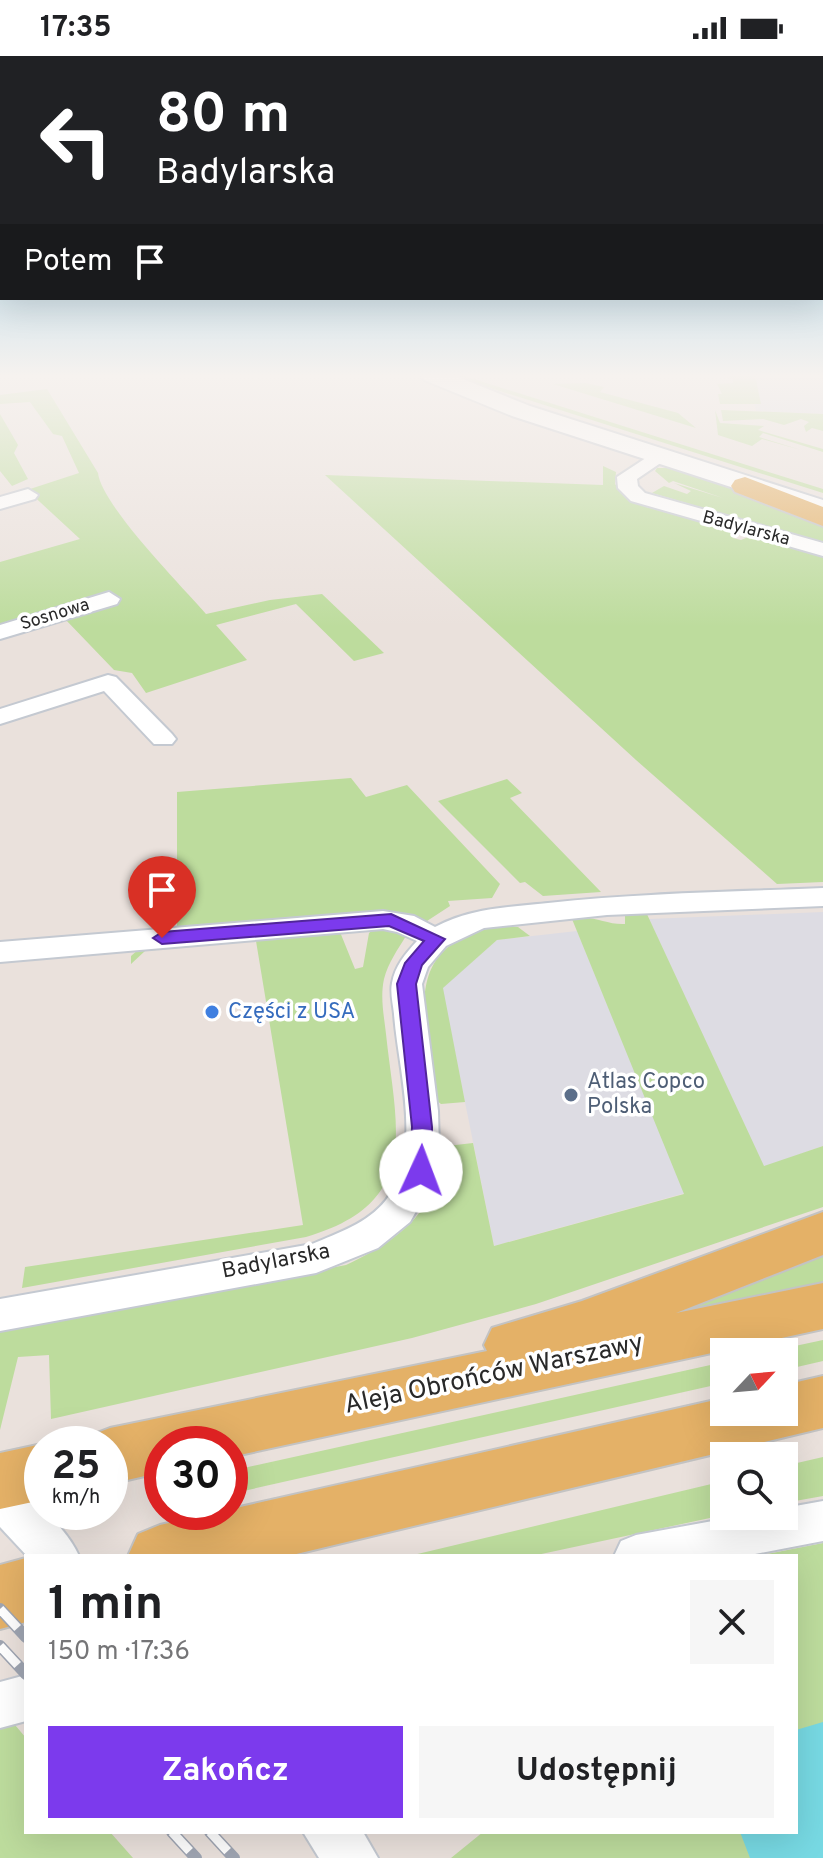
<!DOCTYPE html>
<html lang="pl">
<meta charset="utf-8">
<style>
body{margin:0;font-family:Overpass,sans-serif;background:#f6f6f6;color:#202124;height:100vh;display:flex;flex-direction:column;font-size:30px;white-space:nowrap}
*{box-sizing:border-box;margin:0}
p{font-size:26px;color:#757577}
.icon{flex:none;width:44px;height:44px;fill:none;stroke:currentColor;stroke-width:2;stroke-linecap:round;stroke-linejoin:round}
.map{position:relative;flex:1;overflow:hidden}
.side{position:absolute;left:24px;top:1498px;width:774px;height:280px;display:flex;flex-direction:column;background:#fff;border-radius:0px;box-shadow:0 8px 32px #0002}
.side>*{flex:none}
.banner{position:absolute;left:0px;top:0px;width:824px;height:244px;box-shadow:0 8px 32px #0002;background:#202124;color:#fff;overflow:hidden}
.needle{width:52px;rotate:64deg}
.buttons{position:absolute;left:710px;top:1282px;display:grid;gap:16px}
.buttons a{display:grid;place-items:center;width:88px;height:88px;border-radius:0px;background:#fff;box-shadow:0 8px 32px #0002;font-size:40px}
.speed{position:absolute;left:24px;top:1370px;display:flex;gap:16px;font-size:40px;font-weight:700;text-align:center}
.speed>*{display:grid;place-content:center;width:104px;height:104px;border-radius:50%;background:#fff;box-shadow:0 8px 32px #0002;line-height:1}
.speed small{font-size:20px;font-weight:400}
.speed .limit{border:12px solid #d22;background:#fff;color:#111}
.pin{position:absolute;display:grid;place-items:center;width:68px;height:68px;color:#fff;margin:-82px -34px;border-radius:50% 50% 50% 0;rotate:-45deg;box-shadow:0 0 8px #0007}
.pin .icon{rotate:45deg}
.me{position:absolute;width:88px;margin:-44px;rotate:2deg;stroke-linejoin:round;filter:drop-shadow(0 0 6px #0008)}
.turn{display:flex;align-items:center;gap:28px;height:168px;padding:0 24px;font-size:36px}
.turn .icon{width:104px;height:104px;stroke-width:2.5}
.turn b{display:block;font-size:56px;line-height:68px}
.then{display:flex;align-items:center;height:76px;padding:0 24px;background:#0003;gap:16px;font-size:30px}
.round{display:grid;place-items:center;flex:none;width:84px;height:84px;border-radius:0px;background:#f6f6f6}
.overview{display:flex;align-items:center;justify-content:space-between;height:136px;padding:0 24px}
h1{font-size:48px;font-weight:700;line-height:60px}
.cta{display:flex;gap:16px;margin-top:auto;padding:16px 24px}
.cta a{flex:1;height:92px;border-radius:0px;background:#7c3aed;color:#fff;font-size:32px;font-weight:700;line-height:92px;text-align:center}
.cta a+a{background:#f6f6f6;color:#202124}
.status{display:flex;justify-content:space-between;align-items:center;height:56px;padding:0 40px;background:#fff;direction:ltr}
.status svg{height:22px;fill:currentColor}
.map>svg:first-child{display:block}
.industrial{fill:#dddce3}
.green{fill:#bddc9d}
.water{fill:#77d9e3}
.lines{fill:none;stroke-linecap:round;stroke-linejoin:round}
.minor-casing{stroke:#c4c9d1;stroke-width:4}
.secondary-casing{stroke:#c4c9d1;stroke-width:4}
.primary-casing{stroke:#c3c3c3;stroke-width:4}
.minor{fill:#fff;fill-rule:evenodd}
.secondary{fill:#fff;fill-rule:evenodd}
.primary{fill:#e4b167;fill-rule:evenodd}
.rail-casing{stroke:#9fa5b2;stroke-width:12}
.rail{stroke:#fff;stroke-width:9;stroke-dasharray:26;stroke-linecap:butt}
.route{fill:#7c3aed;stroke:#51269a;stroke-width:2}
.shop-dot{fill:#3f7fe0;stroke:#fff;stroke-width:3}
.service-dot{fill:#5c6f8a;stroke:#fff;stroke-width:3}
.labels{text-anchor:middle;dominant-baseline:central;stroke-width:7;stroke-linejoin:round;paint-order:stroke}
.far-street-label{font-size:18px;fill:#292929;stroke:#fff}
.shop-label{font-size:22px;fill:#366cbe;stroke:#fff;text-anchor:start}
.service-label{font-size:22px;fill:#4e5e75;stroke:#fff;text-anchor:start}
.street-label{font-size:22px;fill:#292929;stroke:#fff}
.near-street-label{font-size:26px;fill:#292929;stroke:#fff}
</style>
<div class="status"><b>17:35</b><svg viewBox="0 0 49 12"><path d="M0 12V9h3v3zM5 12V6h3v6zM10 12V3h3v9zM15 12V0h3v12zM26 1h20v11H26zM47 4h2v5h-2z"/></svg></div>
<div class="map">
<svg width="823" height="1802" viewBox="0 0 823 1802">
<rect width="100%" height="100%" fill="#eae1dc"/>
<g class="industrial">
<path d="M 748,319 L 823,319 L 823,358 L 756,355 Z"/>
<path d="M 823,856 L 823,1090 L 764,1111 L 649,863 Z"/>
<path d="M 577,875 L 685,1137 L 494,1190 L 442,932 L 497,884 Z"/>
</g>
<g class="green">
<path d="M 449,319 L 461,319 L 775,418 L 823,433 L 823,437 Z"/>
<path d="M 730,319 L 755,319 L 761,348 L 720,348 L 718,338 L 722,338 L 717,328 L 733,327 L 733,323 L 727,322 Z"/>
<path d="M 586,327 L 604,331 L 600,336 L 678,357 L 696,372 L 553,328 Z"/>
<path d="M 47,333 L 98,417 C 102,450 182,530 206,558 L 270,544 L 322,538 L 384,597 L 354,605 L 296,548 L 216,569 L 247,604 L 146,637 L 132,617 L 114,614 L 65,563 L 0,572 L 0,506 L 80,483 L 27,434 L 79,417 L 62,380 L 53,378 L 30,346 L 0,348 L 0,339 Z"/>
<path d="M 715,354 L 720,367 L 764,370 L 758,374 L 823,393 L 823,396 L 763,377 L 759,381 L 801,394 L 762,383 L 752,390 L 718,379 Z"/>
<path d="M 721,354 L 823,358 L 823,375 L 812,372 L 806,376 L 804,370 L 809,366 L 801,363 L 784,369 L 763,363 L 723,365 Z"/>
<path d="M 0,358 L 18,389 L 14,397 L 28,423 L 12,430 L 0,415 Z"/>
<path d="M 603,410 L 616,416 L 615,428 L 626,441 L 646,451 L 732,473 L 736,478 L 733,482 L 741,484 L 753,479 L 823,500 L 823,826 L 777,828 L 636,704 L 325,419 L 603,429 Z"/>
<path d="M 657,412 L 680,412 L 823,465 L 823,487 L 652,437 L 664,430 L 687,438 L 691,435 L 674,427 L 723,442 L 673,425 L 669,427 L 655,415 Z"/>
<path d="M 351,722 L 366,741 L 407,729 L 500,828 L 492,842 L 448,845 L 450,850 L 427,865 L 409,860 L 177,874 L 177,736 Z"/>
<path d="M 507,723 L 522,737 L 510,742 L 601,836 L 543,840 L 525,826 L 520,827 L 438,745 Z"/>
<path d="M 646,856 L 764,1110 L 823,1090 L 823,1151 L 536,1248 L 412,1282 L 51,1363 L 49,1299 L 18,1301 L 0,1374 L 0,1275 L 346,1209 C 380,1193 414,1173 432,1137 C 439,1122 438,1103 447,1090 L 473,1087 L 494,1190 L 684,1138 L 572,863 C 593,858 606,869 625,868 L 625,858 Z"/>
<path d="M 502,870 L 518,871 L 530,880 L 497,884 L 443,932 L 465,1046 L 441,1048 L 436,1044 C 426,965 396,887 502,870 Z"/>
<path d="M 375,872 L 391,872 L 406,880 C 398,893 388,907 384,923 C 380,941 384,960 386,978 C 396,1073 423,1147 306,1181 L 22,1232 L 25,1211 L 303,1169 L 256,885 L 145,895 L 131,908 L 131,900 L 139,893 L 340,876 L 355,913 L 363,911 L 369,877 Z"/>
<path d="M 823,1192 L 823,1233 L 679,1259 L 678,1253 Z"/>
<path d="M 823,1284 L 823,1305 L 784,1314 L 784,1296 L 767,1296 Z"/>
<path d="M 724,1306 L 724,1327 L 230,1438 L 230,1415 Z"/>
<path d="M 823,1401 L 823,1440 L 784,1447 L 784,1410 Z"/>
<path d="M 724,1425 L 724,1459 L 532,1500 L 409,1500 Z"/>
<path d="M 823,1487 L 823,1802 L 451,1802 L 483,1776 L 796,1776 L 796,1500 L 757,1500 Z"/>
<path d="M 15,1669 L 26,1682 L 26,1776 L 110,1776 L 133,1802 L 0,1802 L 0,1673 Z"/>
</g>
<path class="water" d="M 823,1666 L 823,1802 L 750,1802 L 740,1776 L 796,1776 L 796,1674 Z"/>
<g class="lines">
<g class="minor-casing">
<g id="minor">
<path d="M 658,394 L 667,400 L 665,404 L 637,423 L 638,430 L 645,437 L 823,487 L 823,500 L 631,445 L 618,432 L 617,421 Z"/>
<path d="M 28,433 L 38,439 L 35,443 L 0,453 L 0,441 Z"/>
<path d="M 109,536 L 120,543 L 117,548 L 0,583 L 0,569 Z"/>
<path d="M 108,619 L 116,621 L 172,678 L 176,683 L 172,688 L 154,688 L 104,635 L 0,668 L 0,653 Z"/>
<path d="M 823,832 L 823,850 L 607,859 L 484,872 L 446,890 L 428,911 L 422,928 L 438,1055 L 439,1093 L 432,1127 L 410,1166 L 378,1192 L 316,1217 L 0,1275 L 0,1243 L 312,1188 C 338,1177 368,1167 386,1144 C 424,1094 398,1015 394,958 C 393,948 390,937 392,927 C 395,910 405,898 417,885 L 397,876 L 383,873 L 0,906 L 0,886 L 383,855 L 414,860 L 435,871 C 470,852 509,851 548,847 C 639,837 731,836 823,832 Z"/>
<path d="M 0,1422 C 26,1432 68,1474 79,1500 L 27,1500 L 0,1471 Z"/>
<path d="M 823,1445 L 823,1485 L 745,1500 L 614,1500 L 621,1485 L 636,1479 L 740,1460 L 784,1460 L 784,1452 Z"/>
<path d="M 26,1619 L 26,1665 L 0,1672 L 0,1626 Z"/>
<path d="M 303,1776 L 363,1776 L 378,1802 L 319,1802 Z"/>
</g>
</g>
<g class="secondary-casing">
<path id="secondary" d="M 420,319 L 453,319 L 530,350 L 823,444 L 823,461 L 512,360 L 424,324 Z"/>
</g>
<g class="primary-casing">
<g id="primary">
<path d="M 745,421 L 823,451 L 823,470 L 735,436 L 731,430 L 735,424 Z"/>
<path d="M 823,1156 L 823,1199 L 676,1257 L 823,1227 L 823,1273 L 230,1401 L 230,1388 L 162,1388 L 162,1416 L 110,1428 L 110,1388 L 85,1388 L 89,1380 L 110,1372 L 487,1295 L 484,1289 L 492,1272 L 582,1245 Z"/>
<path d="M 823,1320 L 823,1372 L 288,1500 L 128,1500 L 138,1478 L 160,1469 L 724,1342 L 724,1356 L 784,1356 L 784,1329 Z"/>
<path d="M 42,1388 L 42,1444 L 0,1453 L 0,1397 Z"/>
<path d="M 26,1502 L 26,1566 L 0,1573 L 0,1509 Z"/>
</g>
</g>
<use href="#minor" class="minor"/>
<use href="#secondary" class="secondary"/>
<use href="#primary" class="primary"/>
<g class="rail-casing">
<g id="rail">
<path d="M 0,1553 L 26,1581"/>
<path d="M 0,1590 L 26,1618"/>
<path d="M 172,1776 L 196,1802"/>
<path d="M 210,1776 L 234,1802"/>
</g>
</g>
<use href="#rail" class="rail"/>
</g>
<linearGradient id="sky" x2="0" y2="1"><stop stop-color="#7bc3e6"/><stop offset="0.56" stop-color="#f6f2ef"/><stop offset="1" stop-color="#f6f2ef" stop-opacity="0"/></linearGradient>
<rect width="823" height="571" fill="url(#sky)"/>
<path class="route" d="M 391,858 L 445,883 L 422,909 L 416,928 L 432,1071 L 432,1115 L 421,1124 L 410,1115 L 412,1071 L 397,928 L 405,907 L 424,885 L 389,870 L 162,888 L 153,882 L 162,876 Z"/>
<circle class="shop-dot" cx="212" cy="956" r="8"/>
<circle class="service-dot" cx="571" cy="1039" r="8"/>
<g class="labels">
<g class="far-street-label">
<text transform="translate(746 473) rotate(15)">Badylarska</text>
<text transform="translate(55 559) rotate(-17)">Sosnowa</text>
</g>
<g class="shop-label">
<text x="228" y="956">Części z USA</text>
</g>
<g class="service-label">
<text x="587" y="1026">Atlas Copco<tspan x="587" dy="25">Polska</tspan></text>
</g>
<g class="street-label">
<text transform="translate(276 1206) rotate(-11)">Badylarska</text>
</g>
<g class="near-street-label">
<text transform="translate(494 1319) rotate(-12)">Aleja Obrońców Warszawy</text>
</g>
</g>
</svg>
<div class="buttons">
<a><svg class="needle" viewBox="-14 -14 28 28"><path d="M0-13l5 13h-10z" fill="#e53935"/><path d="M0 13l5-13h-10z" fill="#757577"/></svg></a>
<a><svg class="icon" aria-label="search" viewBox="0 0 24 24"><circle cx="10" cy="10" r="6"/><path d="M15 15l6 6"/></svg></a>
</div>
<div class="speed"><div>25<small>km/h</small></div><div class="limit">30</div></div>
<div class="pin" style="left:162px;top:882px;background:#d93025"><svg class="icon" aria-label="arrive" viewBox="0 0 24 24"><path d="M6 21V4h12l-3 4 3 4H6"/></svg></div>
<svg class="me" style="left:421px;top:1115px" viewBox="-20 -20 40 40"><circle r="19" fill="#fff"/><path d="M0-13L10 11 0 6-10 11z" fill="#7c3aed"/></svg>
<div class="banner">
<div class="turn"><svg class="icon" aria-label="left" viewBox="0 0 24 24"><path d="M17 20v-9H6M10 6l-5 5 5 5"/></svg><div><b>80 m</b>Badylarska</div></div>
<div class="then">Potem<svg class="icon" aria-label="arrive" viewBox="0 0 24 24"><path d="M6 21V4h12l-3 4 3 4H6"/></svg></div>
</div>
<section class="side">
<div class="overview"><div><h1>1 min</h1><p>150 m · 17:36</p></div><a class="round"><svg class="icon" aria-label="close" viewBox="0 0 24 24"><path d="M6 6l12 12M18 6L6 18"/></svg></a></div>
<div class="cta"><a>Zakończ</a><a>Udostępnij</a></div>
</section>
</div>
